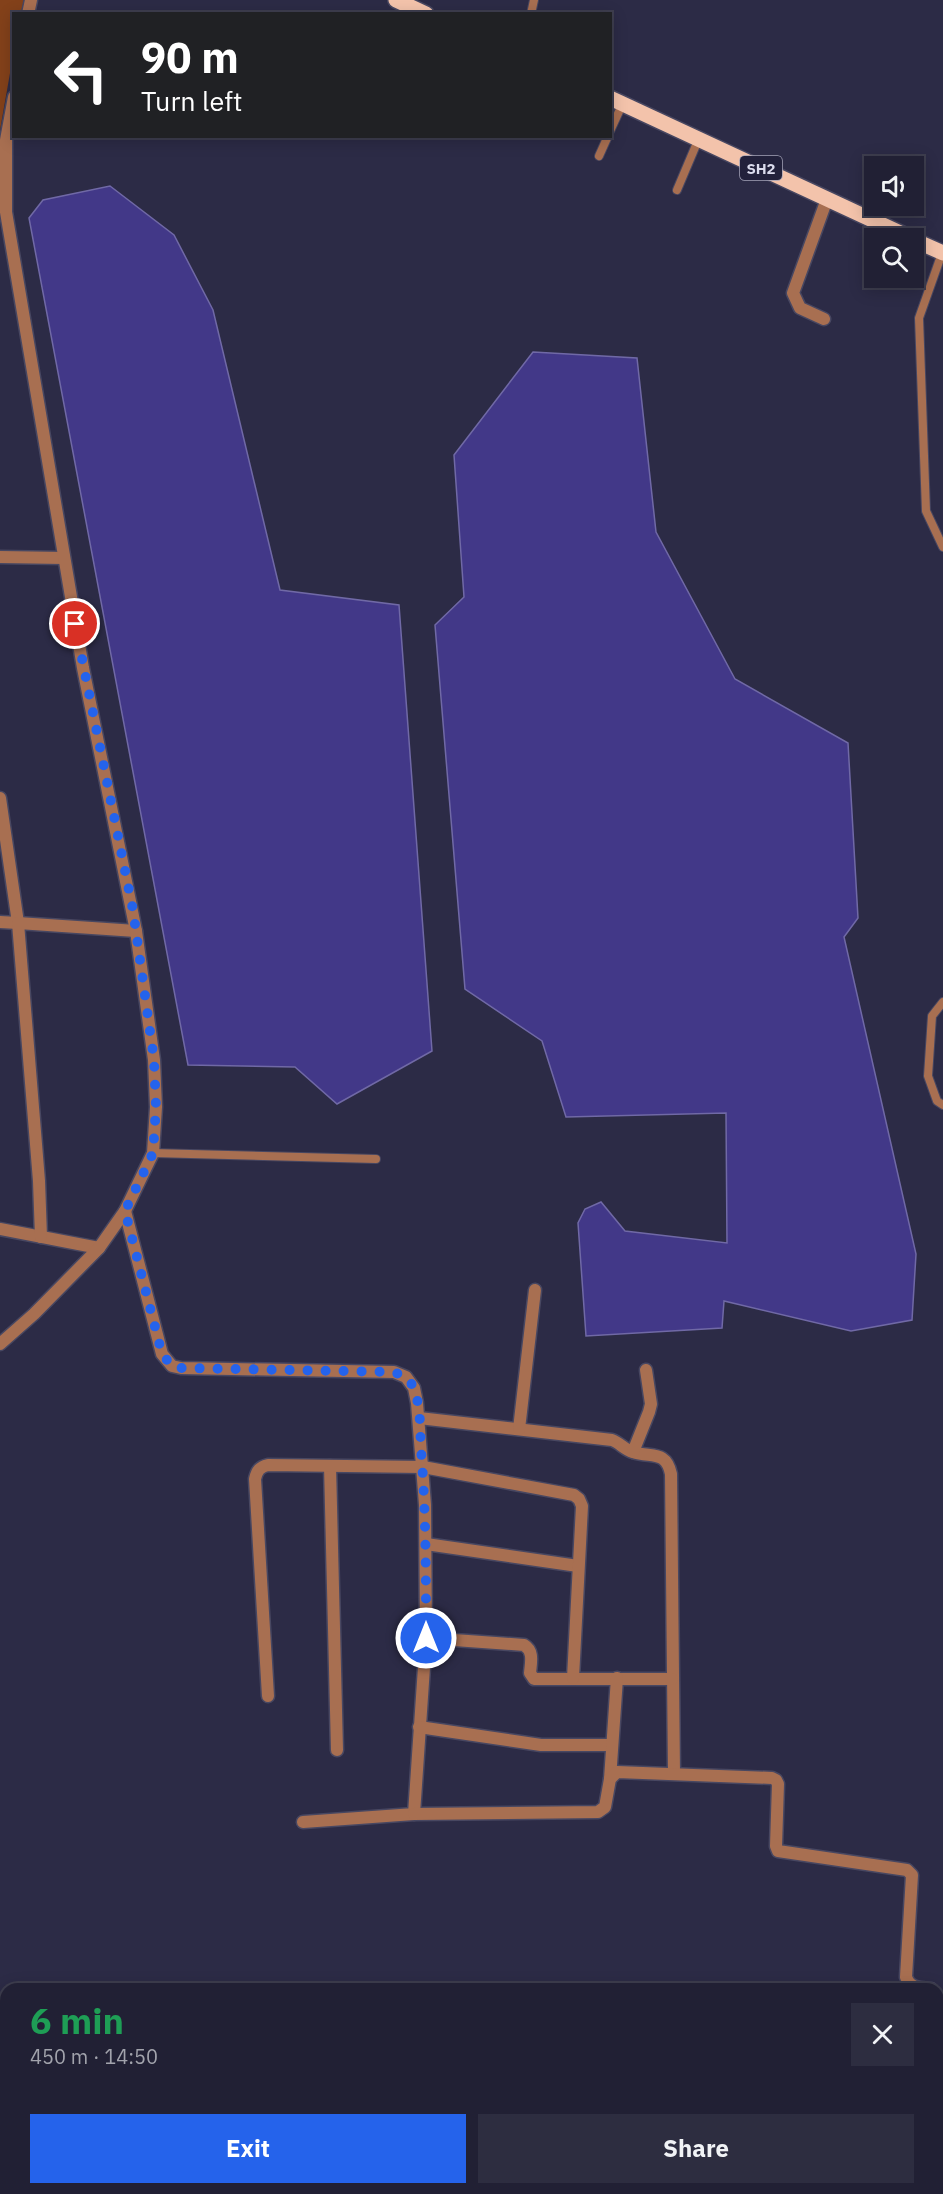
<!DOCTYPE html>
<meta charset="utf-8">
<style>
body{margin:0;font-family:"IBM Plex Sans",sans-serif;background:#2d2d40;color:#f1f3f6;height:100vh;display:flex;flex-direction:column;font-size:22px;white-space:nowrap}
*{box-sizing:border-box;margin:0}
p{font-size:20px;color:#a2a3ac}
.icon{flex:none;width:33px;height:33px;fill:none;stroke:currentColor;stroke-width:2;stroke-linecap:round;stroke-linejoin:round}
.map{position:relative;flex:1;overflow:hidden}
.drawer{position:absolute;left:0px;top:1983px;width:944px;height:212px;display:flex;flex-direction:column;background:#212034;border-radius:18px 18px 0 0;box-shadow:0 3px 15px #0003,0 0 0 2px #3e3e4f}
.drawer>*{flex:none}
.hud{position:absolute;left:12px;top:12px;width:600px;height:126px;border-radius:0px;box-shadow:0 3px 15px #0003,0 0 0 2px #3e3e4f;background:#202124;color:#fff;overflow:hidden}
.tools{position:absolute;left:864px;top:156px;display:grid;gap:12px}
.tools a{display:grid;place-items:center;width:60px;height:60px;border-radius:0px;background:#212034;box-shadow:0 3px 15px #0003,0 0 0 2px #3e3e4f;font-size:30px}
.pin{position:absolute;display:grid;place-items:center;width:51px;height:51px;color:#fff;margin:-26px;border:3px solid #fff;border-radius:50%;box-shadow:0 2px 6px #0007}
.me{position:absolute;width:66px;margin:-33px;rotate:0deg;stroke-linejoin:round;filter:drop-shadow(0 0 4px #0008)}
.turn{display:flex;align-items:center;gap:21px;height:126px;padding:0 30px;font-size:27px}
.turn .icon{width:78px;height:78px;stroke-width:2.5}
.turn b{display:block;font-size:42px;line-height:51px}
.round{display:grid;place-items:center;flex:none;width:63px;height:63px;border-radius:0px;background:#2d2d40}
.summary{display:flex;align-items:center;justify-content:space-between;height:102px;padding:0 30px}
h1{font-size:36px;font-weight:700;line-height:45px;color:#1e9e55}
.action{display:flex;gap:12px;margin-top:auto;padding:12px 30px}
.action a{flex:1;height:69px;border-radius:0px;background:#2563eb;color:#fff;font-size:24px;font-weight:700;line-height:69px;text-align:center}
.action a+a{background:#2d2d40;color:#f1f3f6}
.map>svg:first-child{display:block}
.green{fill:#83411a}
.water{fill:#423888;stroke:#7069a6;stroke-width:1.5}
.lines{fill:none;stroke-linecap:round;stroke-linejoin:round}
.service-casing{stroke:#484761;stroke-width:10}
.minor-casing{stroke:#484761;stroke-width:15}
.primary-casing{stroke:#484761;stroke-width:18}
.service{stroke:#a86f51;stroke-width:8}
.minor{stroke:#a86f51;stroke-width:12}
.primary{stroke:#f3c3ab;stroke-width:15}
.route{stroke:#2563eb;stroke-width:10;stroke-dasharray:0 18}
.labels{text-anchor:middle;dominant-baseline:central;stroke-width:6;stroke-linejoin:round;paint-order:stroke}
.shield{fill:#22213b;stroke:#a4a4b8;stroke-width:1.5}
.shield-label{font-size:15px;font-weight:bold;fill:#dbdced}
</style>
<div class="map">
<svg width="943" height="2194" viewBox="0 0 943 2194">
<rect width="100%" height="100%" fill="#2c2b46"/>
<path class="green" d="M 0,0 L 24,0 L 21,13 L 14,14 L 13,56 L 0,130 Z"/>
<g class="water">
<path d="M 110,186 L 174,235 L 213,310 L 280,590 L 399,605 L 432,1051 L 337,1104 L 295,1067 L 188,1065 L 29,218 L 43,200 Z"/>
<path d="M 533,352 L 637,358 L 656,532 L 735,679 L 848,743 L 858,918 L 844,937 L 916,1254 L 912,1320 L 851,1331 L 724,1301 L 722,1328 L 586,1336 L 578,1223 L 585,1209 L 601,1202 L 625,1231 L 727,1243 L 726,1113 L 566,1117 L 542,1041 L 465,989 L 435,625 L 464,597 L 454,455 Z"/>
</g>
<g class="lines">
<g class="service-casing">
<g id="service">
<path d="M 531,14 L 534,0"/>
<path d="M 610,131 L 623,103"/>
<path d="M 599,156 L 608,136"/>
<path d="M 677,190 L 699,138"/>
<path d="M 942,253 L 919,318 L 926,511 L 943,547"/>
<path d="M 943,1002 L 932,1016 L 928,1076 L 937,1101 L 943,1105"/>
<path d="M 153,1153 L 376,1159"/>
<path d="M 33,2188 L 33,2194"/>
<path d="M 180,2188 L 180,2194"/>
<path d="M 454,2188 L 454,2194"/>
</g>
</g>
<g class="minor-casing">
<g id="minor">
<path d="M 28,14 L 31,0"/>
<path d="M 824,319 L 800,308 L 793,293 L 827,199"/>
<path d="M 0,557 L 64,558"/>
<path d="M 0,798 L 18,923 L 0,922"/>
<path d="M 125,1211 L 162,1354 L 172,1366 L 181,1368 L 394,1372 L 406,1377 L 414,1388 L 417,1403 L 425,1505 L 426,1638 L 414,1814 L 303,1822"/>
<path d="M 0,1229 L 99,1248"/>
<path d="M 41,1237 L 39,1181 L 18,923 L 136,931"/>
<path d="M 0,1344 L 34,1314 L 99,1248 L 125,1211 L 153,1153 L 156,1107 L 154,1060 L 136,931 L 83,668 L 6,212 L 6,140 L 14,97"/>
<path d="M 419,1418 L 612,1440 C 620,1443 625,1450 633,1452 C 652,1458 666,1450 671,1474 L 674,1773"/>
<path d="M 519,1429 L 535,1290"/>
<path d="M 633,1452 L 649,1412 L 651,1404 L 646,1370"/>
<path d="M 330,1466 L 337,1750"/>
<path d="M 426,1544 L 578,1566"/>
<path d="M 426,1638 L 524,1645 C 534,1651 531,1662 530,1673 L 534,1679 L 672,1679"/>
<path d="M 268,1696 L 255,1479 C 257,1470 260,1467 268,1465 L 423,1467 L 574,1495 L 579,1499 L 582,1506 L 573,1678"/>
<path d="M 419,1727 L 541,1745 L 612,1745"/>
<path d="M 610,1779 L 617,1678"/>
<path d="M 414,1814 L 598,1812 L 605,1807 L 610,1779 L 617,1772 L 772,1778 L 776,1780 L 778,1784 L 776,1846 L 778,1851 L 907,1870 L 912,1875 L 906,1977 C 910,1989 921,1988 931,1989"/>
<path d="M 938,2093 L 943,2086"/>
<path d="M 857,2194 L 861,2188"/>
</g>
</g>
<g class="primary-casing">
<g id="primary">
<path d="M 396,0 L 426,14"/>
<path d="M 610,98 L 911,238"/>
<path d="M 914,240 L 943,253"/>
</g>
</g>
<use href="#service" class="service"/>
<use href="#minor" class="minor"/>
<use href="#primary" class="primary"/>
</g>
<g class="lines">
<path class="route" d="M 75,624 L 133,910 L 154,1060 L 156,1107 L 153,1153 L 125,1211 L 162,1354 L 172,1366 L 181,1368 L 394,1372 C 403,1376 411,1380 414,1389 C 421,1407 420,1430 421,1449 C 426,1512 426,1574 426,1638"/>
</g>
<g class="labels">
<rect class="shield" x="740" y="156" width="42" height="24" rx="4.5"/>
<g class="shield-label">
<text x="761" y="168">SH2</text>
</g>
</g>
</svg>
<div class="tools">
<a><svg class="icon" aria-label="sound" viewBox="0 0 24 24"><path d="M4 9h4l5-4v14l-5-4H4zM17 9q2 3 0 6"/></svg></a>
<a><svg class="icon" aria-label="search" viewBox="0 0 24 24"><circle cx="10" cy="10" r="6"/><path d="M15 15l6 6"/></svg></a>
</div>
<div class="pin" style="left:75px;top:624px;background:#d93025"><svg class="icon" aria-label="arrive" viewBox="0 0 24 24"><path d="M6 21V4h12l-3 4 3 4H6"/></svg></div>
<svg class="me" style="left:426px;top:1638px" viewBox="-20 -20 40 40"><circle r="17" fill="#2563eb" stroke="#fff" stroke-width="3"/><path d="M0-11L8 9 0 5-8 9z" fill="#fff"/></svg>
<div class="hud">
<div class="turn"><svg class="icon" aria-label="left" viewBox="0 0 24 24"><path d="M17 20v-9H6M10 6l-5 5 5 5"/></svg><div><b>90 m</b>Turn left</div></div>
</div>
<section class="drawer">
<div class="summary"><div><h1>6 min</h1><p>450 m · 14:50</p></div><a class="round"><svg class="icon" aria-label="close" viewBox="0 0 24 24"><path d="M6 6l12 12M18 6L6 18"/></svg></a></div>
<div class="action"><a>Exit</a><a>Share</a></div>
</section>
</div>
